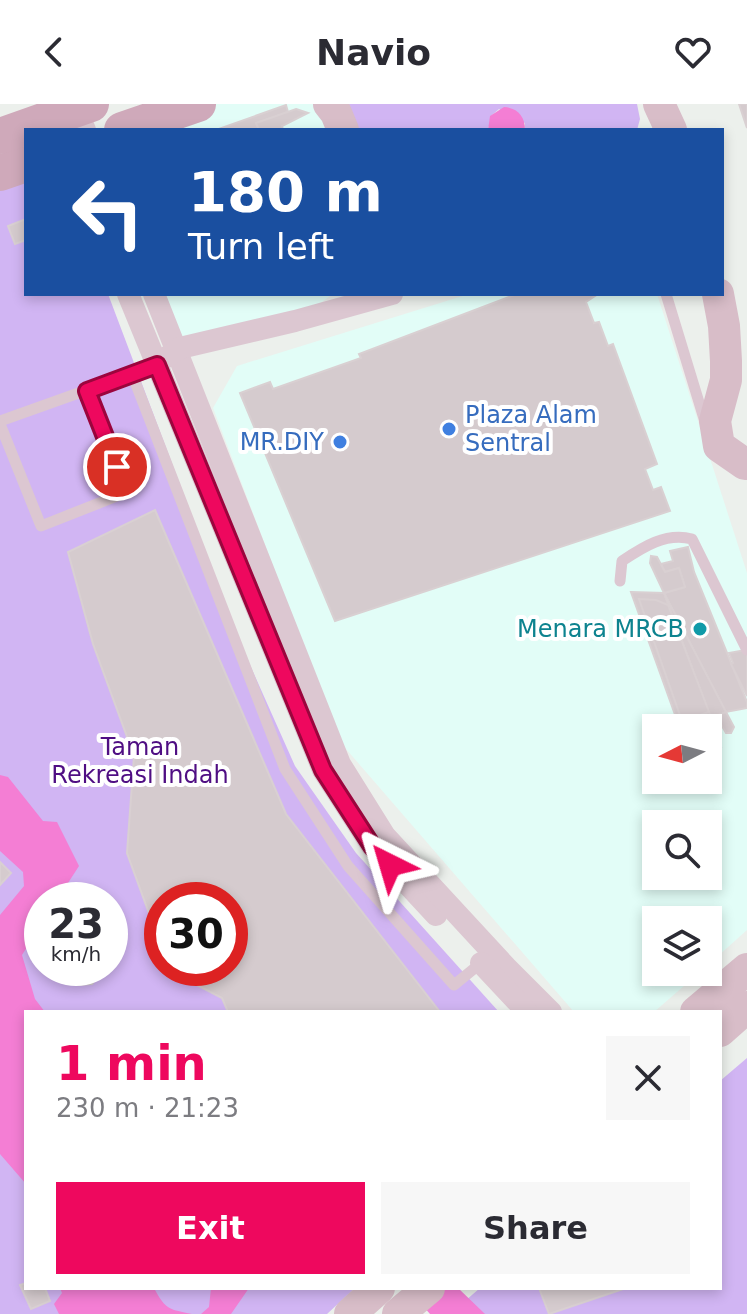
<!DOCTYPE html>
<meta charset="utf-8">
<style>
body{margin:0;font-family:"DejaVu Sans",sans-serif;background:#f7f7f7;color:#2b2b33;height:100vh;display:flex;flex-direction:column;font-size:30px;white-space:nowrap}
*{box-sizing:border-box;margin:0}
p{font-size:26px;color:#7c7c81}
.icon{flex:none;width:44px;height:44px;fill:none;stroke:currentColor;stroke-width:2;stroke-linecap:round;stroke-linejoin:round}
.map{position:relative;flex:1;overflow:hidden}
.sheet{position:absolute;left:24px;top:906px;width:698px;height:280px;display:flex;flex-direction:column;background:#fff;border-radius:0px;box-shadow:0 4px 12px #0003}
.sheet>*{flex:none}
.hud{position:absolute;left:24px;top:24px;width:700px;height:168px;border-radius:0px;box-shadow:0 4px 12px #0003;background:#1a4fa0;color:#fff;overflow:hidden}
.needle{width:52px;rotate:264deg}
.buttons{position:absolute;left:642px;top:610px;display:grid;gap:16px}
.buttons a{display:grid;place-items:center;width:80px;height:80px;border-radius:0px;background:#fff;box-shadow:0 4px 12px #0003;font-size:40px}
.speed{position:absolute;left:24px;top:778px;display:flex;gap:16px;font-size:40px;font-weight:700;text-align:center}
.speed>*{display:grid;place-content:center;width:104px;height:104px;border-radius:50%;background:#fff;box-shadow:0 4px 12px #0003;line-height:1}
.speed small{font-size:20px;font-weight:400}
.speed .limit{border:12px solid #d22;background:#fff;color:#111}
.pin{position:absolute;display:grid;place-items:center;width:68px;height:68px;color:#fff;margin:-34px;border:4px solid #fff;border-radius:50%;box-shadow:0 2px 8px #0007}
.me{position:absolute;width:88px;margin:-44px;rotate:320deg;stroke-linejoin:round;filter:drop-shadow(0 0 6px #0008)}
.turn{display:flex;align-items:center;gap:28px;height:168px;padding:0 32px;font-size:36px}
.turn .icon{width:104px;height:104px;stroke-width:2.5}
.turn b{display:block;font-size:56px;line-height:68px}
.round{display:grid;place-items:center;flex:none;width:84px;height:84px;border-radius:0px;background:#f7f7f7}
.overview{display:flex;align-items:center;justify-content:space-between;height:136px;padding:0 32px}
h1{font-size:48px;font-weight:700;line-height:60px;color:#ee085e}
.button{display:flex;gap:16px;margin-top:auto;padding:16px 32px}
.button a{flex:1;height:92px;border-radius:0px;background:#ee085e;color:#fff;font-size:32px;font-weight:700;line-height:92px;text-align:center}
.button a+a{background:#f7f7f7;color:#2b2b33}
header{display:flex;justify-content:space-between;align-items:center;height:104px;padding:0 32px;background:#fff;font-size:36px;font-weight:700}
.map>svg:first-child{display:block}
.commercial{fill:#e2fdf7;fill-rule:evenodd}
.green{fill:#d1b5f3;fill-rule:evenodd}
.water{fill:#f47ed4}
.building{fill:#d5cbce;stroke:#d9d0d2;stroke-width:2}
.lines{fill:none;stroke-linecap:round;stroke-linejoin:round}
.lane{stroke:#dcc7d1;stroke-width:11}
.street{stroke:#dcc7d1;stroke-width:22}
.secondary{stroke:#d8bdc8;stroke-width:32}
.primary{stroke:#cfa9ba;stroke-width:36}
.primary-bridge{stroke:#cfa9ba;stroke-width:36}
.route-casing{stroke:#9b053d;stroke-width:20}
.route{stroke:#ee085e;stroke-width:14}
.shop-dot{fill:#3f7fe0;stroke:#fff;stroke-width:3}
.culture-dot{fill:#0f9aa8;stroke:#fff;stroke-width:3}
.labels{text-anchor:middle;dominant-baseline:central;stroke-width:8;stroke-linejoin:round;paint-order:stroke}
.shop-label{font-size:24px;fill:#366cbe;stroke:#fff;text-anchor:start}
.culture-label{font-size:24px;fill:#0d838f;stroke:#fff;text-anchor:end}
.park-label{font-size:24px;fill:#4f0e83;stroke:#fff}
</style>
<header><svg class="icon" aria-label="back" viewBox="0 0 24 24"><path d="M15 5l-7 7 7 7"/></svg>Navio<svg class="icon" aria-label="heart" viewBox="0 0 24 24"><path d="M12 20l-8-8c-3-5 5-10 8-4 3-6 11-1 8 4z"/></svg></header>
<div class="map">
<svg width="747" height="1210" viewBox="0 0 747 1210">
<rect width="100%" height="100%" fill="#ecf0ec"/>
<g class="commercial">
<path d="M 201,0 L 329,0 L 343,26 L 126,26 Z"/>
<path d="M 156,190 L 333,190 L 295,217 L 180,244 Z"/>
<path d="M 469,190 L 657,190 L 747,469 L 747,826 L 708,861 L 708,816 L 656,816 L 656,868 L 700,868 L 654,908 L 574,908 L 340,638 L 213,304 L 237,262 ZM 656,624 L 708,624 L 708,676 L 656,676 ZM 656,720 L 708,720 L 708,772 L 656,772 Z"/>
</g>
<g class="green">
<path d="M 348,0 L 637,0 L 640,15 L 637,26 L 525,26 L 525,19 L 499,5 L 491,12 L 488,26 L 359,26 Z"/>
<path d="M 26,76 L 26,190 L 108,190 L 238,534 L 295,662 L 356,749 L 499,908 L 26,908 L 26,1184 L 355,1184 L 327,1210 L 0,1210 L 0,84 ZM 42,796 L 110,796 L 110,864 L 42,864 ZM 162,796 L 230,796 L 230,864 L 162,864 Z"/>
<path d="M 747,954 L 747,1210 L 450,1210 L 480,1184 L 720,1184 L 720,977 Z"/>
</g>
<g class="water">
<path d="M 504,3 C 518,4 525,13 525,26 L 488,26 L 490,12 Z"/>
<path d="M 0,671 L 8,673 L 43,717 L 57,718 L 79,762 L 57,796 L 42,796 L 42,819 L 22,851 L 35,895 L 45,908 L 26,908 L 26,1080 L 0,1050 L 0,811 L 24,782 L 23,768 L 0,747 Z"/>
<path d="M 60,1184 L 154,1184 C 166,1207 170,1205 192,1210 L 59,1210 L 54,1200 L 62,1189 Z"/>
<path d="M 211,1184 L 249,1184 L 231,1210 L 201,1210 L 209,1203 Z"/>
<path d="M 407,1184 L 458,1184 L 485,1210 L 430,1210 Z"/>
</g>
<g class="building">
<path d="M 739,0 L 747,0 L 747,24 Z"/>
<path d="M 286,1 L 288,8 L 256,19 L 259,26 L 216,26 Z"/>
<path d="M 296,5 L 308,9 L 282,22 L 283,26 L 259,26 L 256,19 Z"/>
<path d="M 26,115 L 26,136 L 15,140 L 8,122 Z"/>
<path d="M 517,190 L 598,190 L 586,198 L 594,219 L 599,218 L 608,242 L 613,240 L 657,360 L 645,365 L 653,386 L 661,383 L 670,407 L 335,517 L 240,289 L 270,278 L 273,285 L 361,254 L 359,250 Z"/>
<path d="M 155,406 L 286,710 L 440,908 L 228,908 L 222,894 L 191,878 L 177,864 L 230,864 L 230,796 L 162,796 L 162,845 L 127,749 L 134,652 L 93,540 L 68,448 Z"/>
<path d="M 688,443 L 694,468 L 747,598 L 747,604 L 726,608 L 664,489 L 685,483 L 679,464 L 665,468 L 661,460 L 673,457 L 670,447 Z"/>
<path d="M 651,452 L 657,453 L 665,468 L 679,464 L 685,483 L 664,489 L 650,459 Z"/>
<path d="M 631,488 L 664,489 L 709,608 L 678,619 Z"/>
<path d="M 664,489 L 726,608 L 711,614 Z"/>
<path d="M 639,495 L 656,496 L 668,501 L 709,608 L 682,617 Z"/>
<path d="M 745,546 L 747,549 L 747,592 L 731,560 L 733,559 L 729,549 Z"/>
<path d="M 709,608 L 721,643 L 708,647 L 708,624 L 680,624 L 678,619 Z"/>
<path d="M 726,608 L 734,623 L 731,629 L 726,629 L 722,622 L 716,627 L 711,614 Z"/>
<path d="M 0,758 L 11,769 L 0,781 Z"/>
<path d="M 63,864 L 102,864 L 102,868 L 92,880 L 76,881 L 64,870 Z"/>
<path d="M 26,1179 L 26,1184 L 45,1184 L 50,1197 L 31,1205 L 20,1181 Z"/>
<path d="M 539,1184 L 626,1184 L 549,1210 Z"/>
</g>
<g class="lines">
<g class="lane">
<path d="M 666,190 L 705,318"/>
<path d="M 132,270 L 285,665 L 348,762 L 454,881 L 481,859"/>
<path d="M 0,317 L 157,261"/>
<path d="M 0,320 L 41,422 L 127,388 L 87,287"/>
<path d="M 620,477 L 622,457 C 643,443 666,428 692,435 L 747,546"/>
</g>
<g class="street">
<path d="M 74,0 L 85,26"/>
<path d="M 128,190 L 323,666 L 372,742 L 436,811"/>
<path d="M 154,190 L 340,660 L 385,732 L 506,863 L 551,908"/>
<path d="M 167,253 L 180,244 L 295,217 L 392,190"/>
<path d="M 481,859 L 527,908"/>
</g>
<g class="secondary">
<path d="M 329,0 L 336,9 L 343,26"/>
<path d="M 659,0 L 671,26"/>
<path d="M 718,190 L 724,222 L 726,257 L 726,276 L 715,317 L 719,342 L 745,360"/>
<path d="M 696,908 L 747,865"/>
<path d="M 720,927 L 747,903"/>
<path d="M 350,1210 L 379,1184"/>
<path d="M 398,1210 L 429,1184"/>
</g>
<g class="primary">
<path d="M 122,26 L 198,0"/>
<path d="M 0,69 L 26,60"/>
</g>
<path class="primary-bridge" d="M 0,32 L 91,0"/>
</g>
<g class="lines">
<g class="route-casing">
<path id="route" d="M 117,363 L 87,287 L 157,261 L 323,666 L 372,742 L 390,761"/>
</g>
<use href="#route" class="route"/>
</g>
<g class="shop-dot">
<circle cx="449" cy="325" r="8"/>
<circle cx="340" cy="338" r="8"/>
</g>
<circle class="culture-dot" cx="700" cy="525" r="8"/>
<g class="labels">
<g class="shop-label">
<text x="465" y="311">Plaza Alam<tspan x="465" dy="28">Sentral</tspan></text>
<text x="324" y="338" text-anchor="end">MR.DIY</text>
</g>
<g class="culture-label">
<text x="684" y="525">Menara MRCB</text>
</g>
<g class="park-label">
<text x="140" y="643">Taman<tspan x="140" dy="28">Rekreasi Indah</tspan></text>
</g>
</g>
</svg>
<div class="buttons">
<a><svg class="needle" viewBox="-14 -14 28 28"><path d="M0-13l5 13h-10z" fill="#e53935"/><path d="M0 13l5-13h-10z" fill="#7c7c81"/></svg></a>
<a><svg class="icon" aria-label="search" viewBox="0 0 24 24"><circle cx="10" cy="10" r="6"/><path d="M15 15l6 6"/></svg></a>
<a><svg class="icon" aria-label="layers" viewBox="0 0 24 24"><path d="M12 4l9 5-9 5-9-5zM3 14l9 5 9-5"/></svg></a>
</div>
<div class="speed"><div>23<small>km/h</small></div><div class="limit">30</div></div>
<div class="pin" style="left:117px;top:363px;background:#d93025"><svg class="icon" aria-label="arrive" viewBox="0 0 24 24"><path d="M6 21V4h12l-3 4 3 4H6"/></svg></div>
<svg class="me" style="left:390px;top:761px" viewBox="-20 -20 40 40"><path d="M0-17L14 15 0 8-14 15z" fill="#ee085e" stroke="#fff" stroke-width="4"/></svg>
<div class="hud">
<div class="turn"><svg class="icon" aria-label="left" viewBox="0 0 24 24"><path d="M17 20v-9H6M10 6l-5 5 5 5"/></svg><div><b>180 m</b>Turn left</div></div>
</div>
<section class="sheet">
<div class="overview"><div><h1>1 min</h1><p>230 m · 21:23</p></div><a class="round"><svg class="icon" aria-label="close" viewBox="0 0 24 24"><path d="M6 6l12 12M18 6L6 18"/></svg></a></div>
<div class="button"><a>Exit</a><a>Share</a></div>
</section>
</div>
